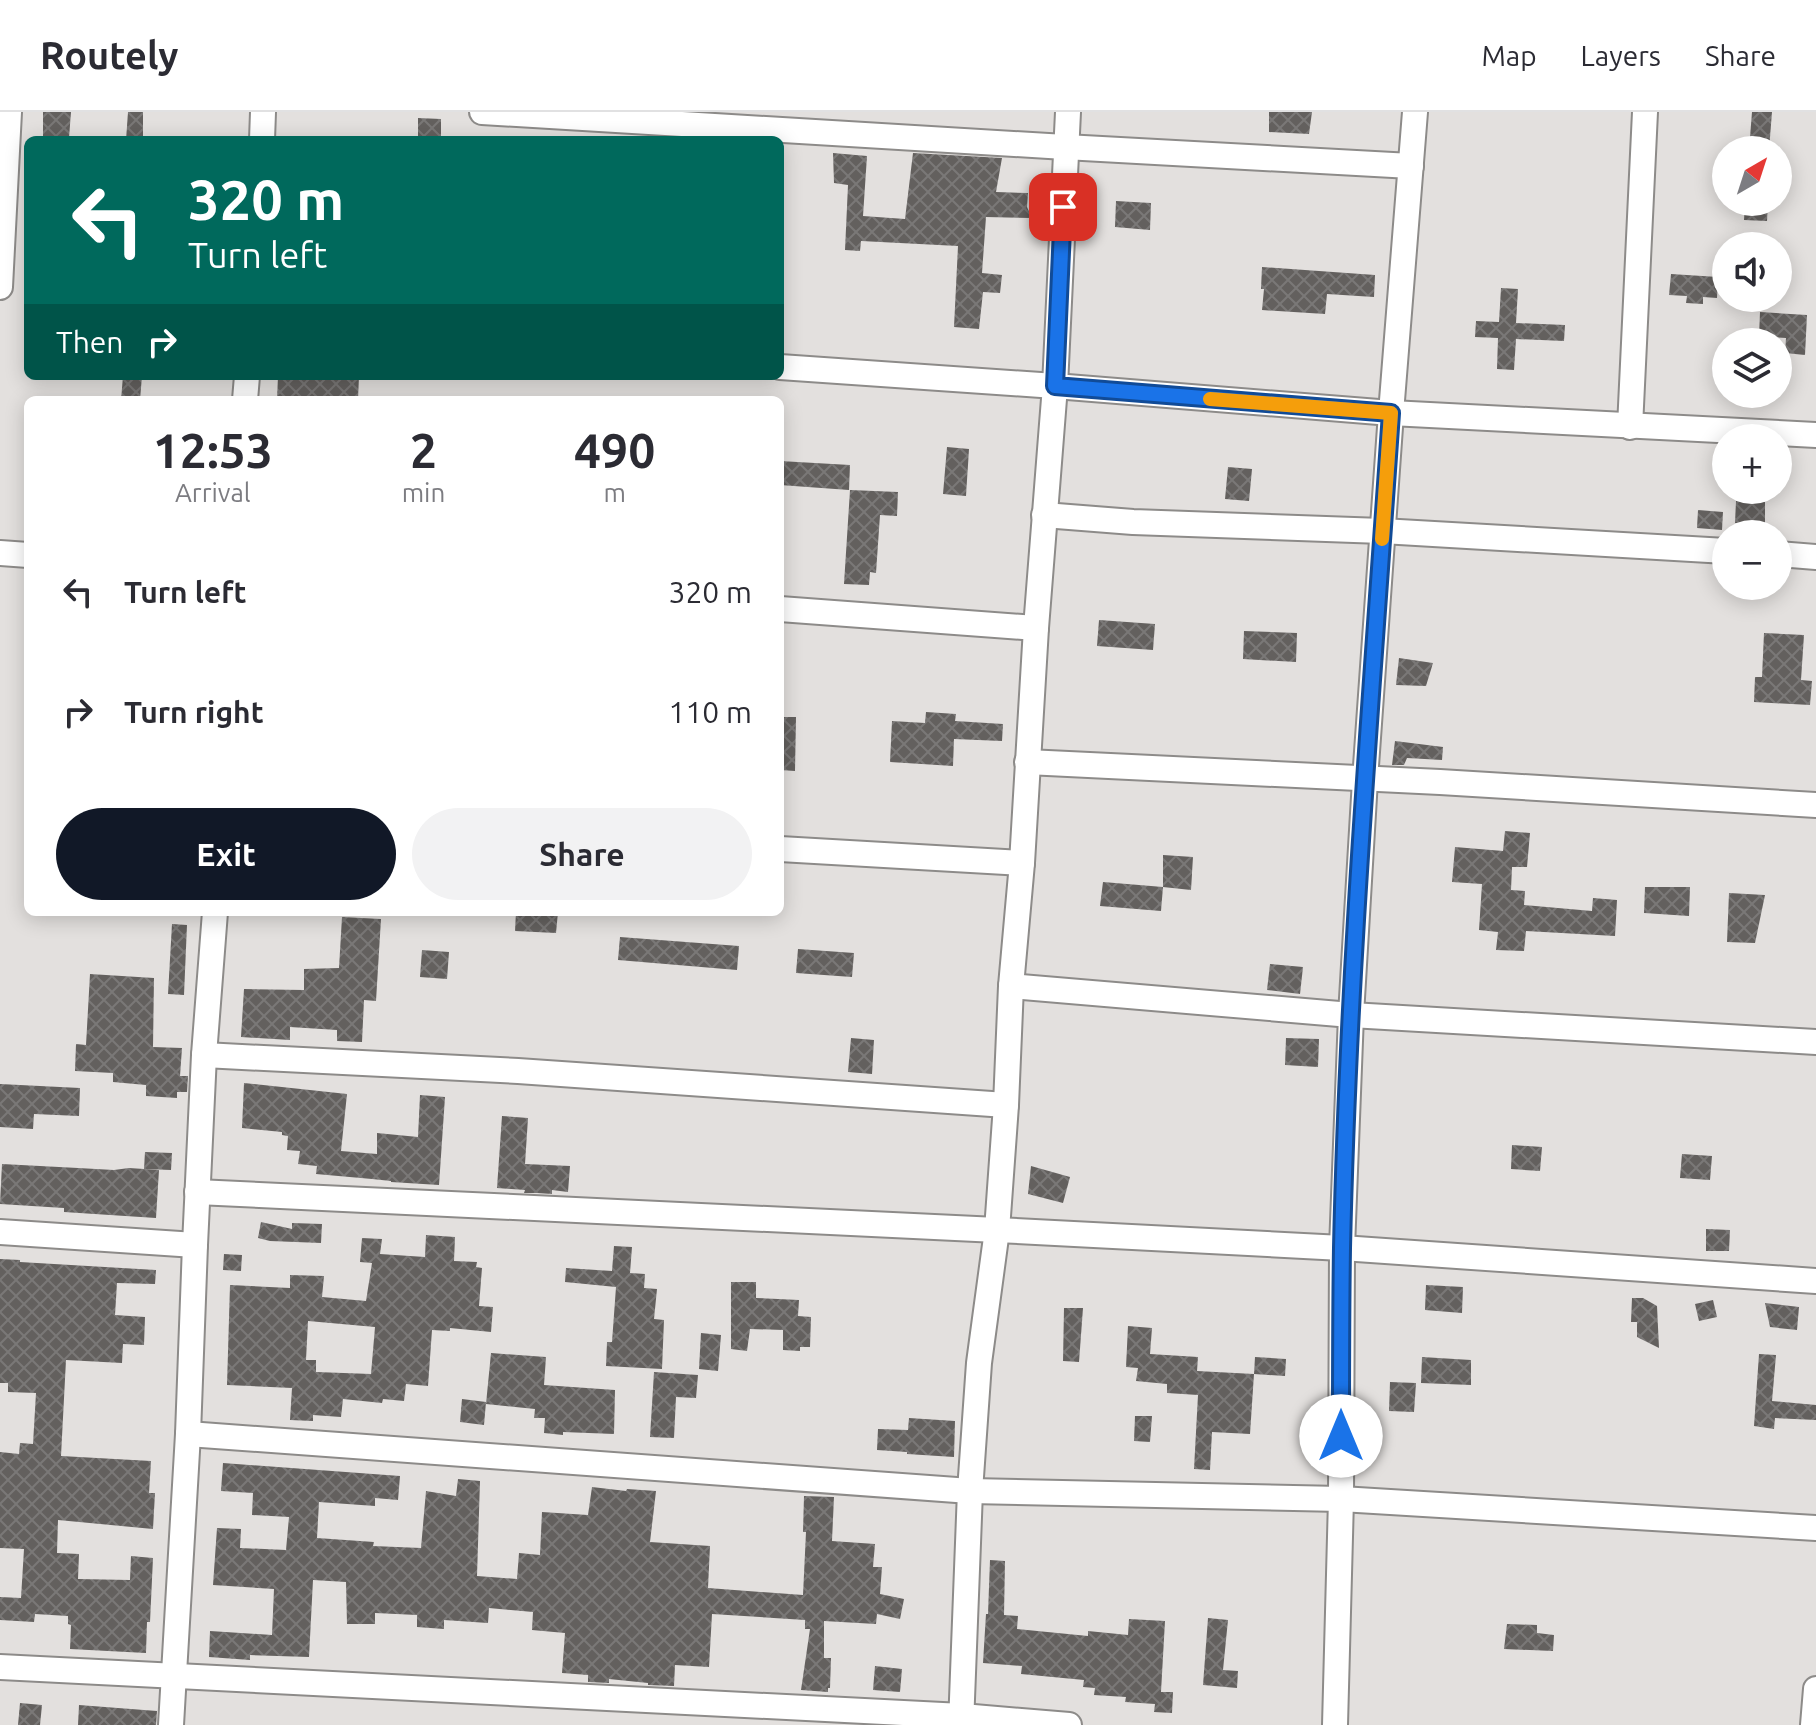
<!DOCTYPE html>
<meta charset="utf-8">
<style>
body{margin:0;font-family:Ubuntu,sans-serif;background:#f2f2f3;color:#2b2b33;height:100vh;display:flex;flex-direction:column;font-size:30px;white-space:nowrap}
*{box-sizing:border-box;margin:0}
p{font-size:26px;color:#7c7c81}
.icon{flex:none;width:44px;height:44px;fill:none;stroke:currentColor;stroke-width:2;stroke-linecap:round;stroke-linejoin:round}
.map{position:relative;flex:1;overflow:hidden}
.sheet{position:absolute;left:24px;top:284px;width:760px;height:520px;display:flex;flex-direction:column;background:#fff;border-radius:12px;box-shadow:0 4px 20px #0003}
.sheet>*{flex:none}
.guide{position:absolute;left:24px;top:24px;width:760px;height:244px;border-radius:12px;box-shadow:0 4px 20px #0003;background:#00695c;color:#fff;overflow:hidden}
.needle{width:52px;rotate:39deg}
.tools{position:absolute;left:1712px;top:24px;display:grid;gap:16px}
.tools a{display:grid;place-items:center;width:80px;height:80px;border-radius:50%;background:#fff;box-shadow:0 4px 20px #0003;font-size:40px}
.pin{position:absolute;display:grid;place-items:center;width:68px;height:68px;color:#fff;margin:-34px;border-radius:16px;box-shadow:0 4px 12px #0006}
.me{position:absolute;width:88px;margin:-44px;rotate:0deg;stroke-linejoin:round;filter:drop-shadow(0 0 6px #0008)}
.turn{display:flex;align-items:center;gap:28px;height:168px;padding:0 32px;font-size:36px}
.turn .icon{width:104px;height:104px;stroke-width:2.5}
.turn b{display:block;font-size:56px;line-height:68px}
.then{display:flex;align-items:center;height:76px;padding:0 32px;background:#0003;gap:16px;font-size:30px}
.eta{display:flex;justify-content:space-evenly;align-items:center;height:136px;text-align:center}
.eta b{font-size:48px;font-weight:600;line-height:56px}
.button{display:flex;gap:16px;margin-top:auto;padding:16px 32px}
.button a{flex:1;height:92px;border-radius:48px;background:#111827;color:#fff;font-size:32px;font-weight:600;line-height:92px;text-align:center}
.button a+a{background:#f2f2f3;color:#2b2b33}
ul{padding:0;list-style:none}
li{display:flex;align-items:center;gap:24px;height:120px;padding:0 32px}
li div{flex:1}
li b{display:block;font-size:30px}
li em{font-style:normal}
header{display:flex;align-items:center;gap:48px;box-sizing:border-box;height:112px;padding:0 40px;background:#fff;border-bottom:2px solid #e1e1e2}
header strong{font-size:38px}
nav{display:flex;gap:44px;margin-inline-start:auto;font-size:28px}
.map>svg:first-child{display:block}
.building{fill:url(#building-cross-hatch);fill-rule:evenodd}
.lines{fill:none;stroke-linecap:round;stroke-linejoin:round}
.minor-casing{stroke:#8d8b89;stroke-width:28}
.minor{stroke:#fff;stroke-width:24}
.route-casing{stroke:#114b97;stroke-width:20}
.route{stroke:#1a73e8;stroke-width:14}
.slow{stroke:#f59e0b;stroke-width:14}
</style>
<header>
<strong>Routely</strong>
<nav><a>Map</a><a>Layers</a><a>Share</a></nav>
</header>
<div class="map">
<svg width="1816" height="1613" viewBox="0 0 1816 1613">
<defs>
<pattern id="building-cross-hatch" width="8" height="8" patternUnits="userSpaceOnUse" patternTransform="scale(2)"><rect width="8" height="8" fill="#63605e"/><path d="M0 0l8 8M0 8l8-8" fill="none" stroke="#7a7877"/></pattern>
</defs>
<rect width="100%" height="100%" fill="#e3e0de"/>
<g class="building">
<path d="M 43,0 L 71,0 L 69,26 L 43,25 Z"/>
<path d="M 128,0 L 143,0 L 143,28 L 126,28 Z"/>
<path d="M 1269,0 L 1312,0 L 1309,22 L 1269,20 Z"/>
<path d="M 1752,0 L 1772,0 L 1769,38 L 1749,38 Z"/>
<path d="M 418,6 L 441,7 L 441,28 L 418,28 Z"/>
<path d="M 833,41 L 867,44 L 863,104 L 905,107 L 913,41 L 1002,46 L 996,80 L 1028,81 L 1027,95 L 1032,106 L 986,105 L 982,161 L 1002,163 L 1000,181 L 983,180 L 979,217 L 954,215 L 958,134 L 861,129 L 860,139 L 845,138 L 848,73 L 834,71 Z"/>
<path d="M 1116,89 L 1151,91 L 1150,118 L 1115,115 Z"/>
<path d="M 1745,90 L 1768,90 L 1767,109 L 1744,108 Z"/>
<path d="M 1262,155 L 1375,163 L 1374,185 L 1327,182 L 1325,202 L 1262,198 L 1264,177 L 1261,177 Z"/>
<path d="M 1671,162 L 1718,165 L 1717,186 L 1703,185 L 1703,192 L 1686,191 L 1687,184 L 1669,183 Z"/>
<path d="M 1501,176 L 1518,177 L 1516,211 L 1565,213 L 1564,229 L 1516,227 L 1514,258 L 1497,257 L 1498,226 L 1475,225 L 1476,209 L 1499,210 Z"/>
<path d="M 1760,200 L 1807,203 L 1805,243 L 1785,241 L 1786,226 L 1759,224 Z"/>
<path d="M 123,264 L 142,264 L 140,288 L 121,288 Z"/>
<path d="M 278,264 L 359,264 L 358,288 L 277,288 Z"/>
<path d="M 947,335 L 969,337 L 966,384 L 943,382 Z"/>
<path d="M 780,349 L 850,353 L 849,378 L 780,373 Z"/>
<path d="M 1228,355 L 1252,357 L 1249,389 L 1225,387 Z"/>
<path d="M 850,378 L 898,380 L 897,404 L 880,403 L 876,461 L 870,460 L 869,473 L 844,472 Z"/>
<path d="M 1736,389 L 1765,390 L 1765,412 L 1735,411 Z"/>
<path d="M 1698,398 L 1723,400 L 1722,418 L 1697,416 Z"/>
<path d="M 1099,508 L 1155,512 L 1153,538 L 1097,534 Z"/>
<path d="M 1244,519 L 1297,521 L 1296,550 L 1243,547 Z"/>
<path d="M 1764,521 L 1804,523 L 1801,568 L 1812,569 L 1810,593 L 1754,590 L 1755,565 L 1762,565 Z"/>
<path d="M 1399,546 L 1433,551 L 1426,574 L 1396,573 Z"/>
<path d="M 926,600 L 956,602 L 955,609 L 1003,612 L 1002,629 L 954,627 L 953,654 L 890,650 L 892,609 L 925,611 Z"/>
<path d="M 780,605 L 796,605 L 795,659 L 780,658 Z"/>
<path d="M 1395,629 L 1443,635 L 1442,648 L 1407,646 L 1404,653 L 1392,653 Z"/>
<path d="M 1505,719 L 1530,721 L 1527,755 L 1512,755 L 1511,778 L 1525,779 L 1524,793 L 1592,799 L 1593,786 L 1617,788 L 1615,824 L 1526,819 L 1524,839 L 1496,838 L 1498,820 L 1479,818 L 1482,772 L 1452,770 L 1455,735 L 1503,739 Z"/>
<path d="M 1163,743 L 1193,745 L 1191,778 L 1163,775 Z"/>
<path d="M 1103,770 L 1163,775 L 1161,799 L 1100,794 Z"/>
<path d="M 1645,775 L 1690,775 L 1689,804 L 1644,801 Z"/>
<path d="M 1729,781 L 1765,783 L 1755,831 L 1727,830 Z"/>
<path d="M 516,800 L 558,800 L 556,821 L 515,819 Z"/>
<path d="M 342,805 L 381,807 L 376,889 L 364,888 L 362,930 L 337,929 L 337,918 L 290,915 L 290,928 L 241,925 L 244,877 L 304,878 L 304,857 L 339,856 Z"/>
<path d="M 172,812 L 187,813 L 184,883 L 168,882 Z"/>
<path d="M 620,825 L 739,834 L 737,858 L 618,848 Z"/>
<path d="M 798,837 L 854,841 L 852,865 L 796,861 Z"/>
<path d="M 422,838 L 449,840 L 447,867 L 420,865 Z"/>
<path d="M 1270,852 L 1303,855 L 1300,882 L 1267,878 Z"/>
<path d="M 90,862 L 154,866 L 153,935 L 182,936 L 180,964 L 188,964 L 187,980 L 177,980 L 177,986 L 146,984 L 146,973 L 113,970 L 113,961 L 75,959 L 76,932 L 86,933 Z"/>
<path d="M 851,926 L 874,928 L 872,962 L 848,960 Z"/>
<path d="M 1286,926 L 1319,927 L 1318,955 L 1285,953 Z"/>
<path d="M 244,971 L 347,982 L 341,1039 L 377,1042 L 377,1021 L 418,1025 L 420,983 L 445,985 L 439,1073 L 391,1070 L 391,1069 L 372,1067 L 316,1062 L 317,1054 L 298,1052 L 300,1039 L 287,1038 L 288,1024 L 282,1023 L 282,1020 L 242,1016 Z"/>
<path d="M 0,972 L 80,976 L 79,1004 L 34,1002 L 33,1017 L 0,1015 Z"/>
<path d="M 502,1004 L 528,1006 L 525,1052 L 570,1054 L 568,1080 L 552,1078 L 552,1082 L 537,1081 L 524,1081 L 525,1078 L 497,1076 Z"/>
<path d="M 1512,1033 L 1542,1035 L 1540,1059 L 1511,1057 Z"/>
<path d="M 145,1040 L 172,1041 L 171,1058 L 144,1057 Z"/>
<path d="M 1682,1042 L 1712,1044 L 1710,1068 L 1680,1066 Z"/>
<path d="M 2,1052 L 78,1056 L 114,1058 L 129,1056 L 159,1058 L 156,1106 L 64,1100 L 64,1096 L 0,1092 Z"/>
<path d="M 1031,1054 L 1070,1065 L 1063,1091 L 1028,1082 Z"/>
<path d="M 261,1110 L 292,1117 L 292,1111 L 322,1112 L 321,1131 L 270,1129 L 258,1126 Z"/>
<path d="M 1706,1117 L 1730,1118 L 1729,1139 L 1706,1139 Z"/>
<path d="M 426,1123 L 455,1125 L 454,1149 L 477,1150 L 476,1155 L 482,1156 L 479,1194 L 493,1195 L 491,1220 L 450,1216 L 450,1219 L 432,1218 L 428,1274 L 406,1272 L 404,1289 L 383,1287 L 382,1291 L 343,1287 L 341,1305 L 313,1303 L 313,1309 L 290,1308 L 292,1276 L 227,1273 L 230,1173 L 290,1176 L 290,1163 L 324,1164 L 322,1185 L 366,1189 L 372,1151 L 360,1150 L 362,1126 L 382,1127 L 380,1142 L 425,1145 ZM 308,1209 L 375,1215 L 371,1262 L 316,1260 L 316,1248 L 306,1248 Z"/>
<path d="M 614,1134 L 632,1135 L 630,1161 L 645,1162 L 644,1176 L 657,1177 L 654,1207 L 664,1208 L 662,1257 L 606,1254 L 607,1230 L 612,1230 L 616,1175 L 565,1170 L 566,1156 L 612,1159 Z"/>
<path d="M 224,1142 L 242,1143 L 241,1159 L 223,1158 Z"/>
<path d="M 0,1147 L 20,1148 L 20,1150 L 156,1158 L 155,1172 L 117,1171 L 115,1203 L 145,1205 L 144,1233 L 123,1232 L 122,1251 L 66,1248 L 61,1344 L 151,1349 L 149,1381 L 155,1381 L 153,1417 L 58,1408 L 57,1441 L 79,1442 L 78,1467 L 130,1468 L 131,1444 L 153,1446 L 150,1510 L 147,1510 L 146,1541 L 70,1537 L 71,1513 L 68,1512 L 68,1504 L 35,1502 L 34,1510 L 0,1508 L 0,1485 L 21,1486 L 24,1437 L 0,1436 L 0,1340 L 19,1342 L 20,1331 L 33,1332 L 36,1281 L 8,1280 L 8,1271 L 0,1271 Z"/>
<path d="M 731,1170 L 756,1170 L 756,1186 L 799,1188 L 798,1204 L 811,1205 L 810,1235 L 800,1235 L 800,1239 L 783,1238 L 783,1218 L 750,1217 L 747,1239 L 731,1237 Z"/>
<path d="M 1426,1173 L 1463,1175 L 1462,1201 L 1425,1198 Z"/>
<path d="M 1632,1186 L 1643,1186 L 1657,1194 L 1659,1236 L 1637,1225 L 1637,1210 L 1631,1210 Z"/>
<path d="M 1713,1188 L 1717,1205 L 1699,1209 L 1695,1192 Z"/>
<path d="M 1765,1191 L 1799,1195 L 1797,1218 L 1770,1215 Z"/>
<path d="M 1064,1196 L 1083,1196 L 1079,1250 L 1063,1249 Z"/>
<path d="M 1128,1214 L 1152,1216 L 1150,1242 L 1198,1245 L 1197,1259 L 1254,1262 L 1255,1245 L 1286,1247 L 1285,1264 L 1254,1262 L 1250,1322 L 1212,1320 L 1210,1358 L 1194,1357 L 1198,1283 L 1167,1281 L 1167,1272 L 1136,1269 L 1138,1256 L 1126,1255 Z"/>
<path d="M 701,1221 L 721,1223 L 718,1259 L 699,1257 Z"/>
<path d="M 491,1241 L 546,1245 L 544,1273 L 615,1278 L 614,1322 L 563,1320 L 563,1323 L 544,1321 L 545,1306 L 534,1306 L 535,1297 L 486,1292 Z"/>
<path d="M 1759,1242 L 1776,1243 L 1772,1289 L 1816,1293 L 1816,1308 L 1775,1306 L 1774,1317 L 1754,1314 Z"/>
<path d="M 1422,1245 L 1471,1248 L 1471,1273 L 1421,1271 Z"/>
<path d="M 654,1260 L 698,1263 L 696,1286 L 676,1285 L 674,1326 L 650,1325 Z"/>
<path d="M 1390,1270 L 1416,1271 L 1414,1300 L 1389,1299 Z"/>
<path d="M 462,1287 L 486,1290 L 484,1313 L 460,1310 Z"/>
<path d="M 1135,1304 L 1152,1304 L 1150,1330 L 1134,1329 Z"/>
<path d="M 909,1306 L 955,1309 L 954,1345 L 907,1342 L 907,1340 L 877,1338 L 878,1317 L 908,1318 Z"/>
<path d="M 223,1351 L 400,1364 L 398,1388 L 375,1386 L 375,1394 L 319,1390 L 317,1426 L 374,1430 L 373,1434 L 421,1436 L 426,1379 L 456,1384 L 458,1367 L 480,1369 L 477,1464 L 517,1467 L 519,1441 L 540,1443 L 542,1400 L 588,1403 L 592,1375 L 626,1379 L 627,1377 L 656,1379 L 650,1430 L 710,1434 L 708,1476 L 803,1483 L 806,1420 L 803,1420 L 804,1384 L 834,1385 L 832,1429 L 875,1432 L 873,1455 L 882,1455 L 880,1482 L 904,1487 L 900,1507 L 877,1502 L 876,1512 L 824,1509 L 824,1546 L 831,1546 L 830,1576 L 828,1576 L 828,1580 L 801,1578 L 810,1517 L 805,1517 L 805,1508 L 712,1502 L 709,1555 L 675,1553 L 674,1574 L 648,1573 L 648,1571 L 609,1567 L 609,1571 L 588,1570 L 588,1563 L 562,1561 L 565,1521 L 532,1518 L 533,1500 L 489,1496 L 488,1511 L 444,1508 L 444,1517 L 417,1515 L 417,1503 L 375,1501 L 375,1512 L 347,1512 L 346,1470 L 313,1468 L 309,1545 L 250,1543 L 250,1548 L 209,1545 L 210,1519 L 272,1523 L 274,1477 L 213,1473 L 217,1416 L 241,1417 L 240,1436 L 286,1438 L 289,1405 L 252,1403 L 253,1381 L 221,1379 Z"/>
<path d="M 990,1448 L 1005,1449 L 1004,1503 L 1018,1504 L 1017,1517 L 1088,1524 L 1088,1519 L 1128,1523 L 1129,1507 L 1165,1509 L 1161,1580 L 1173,1580 L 1172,1601 L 1154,1600 L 1155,1592 L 1125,1590 L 1126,1585 L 1094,1583 L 1095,1576 L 1083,1575 L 1084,1568 L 1021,1562 L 1022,1554 L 983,1551 L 986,1502 L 988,1502 Z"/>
<path d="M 1208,1506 L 1228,1508 L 1223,1558 L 1238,1559 L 1237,1576 L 1203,1573 Z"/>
<path d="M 1507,1512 L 1537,1513 L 1537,1521 L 1554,1523 L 1553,1539 L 1504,1537 Z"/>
<path d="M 875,1554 L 902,1557 L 900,1580 L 873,1578 Z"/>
<path d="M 20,1591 L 42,1593 L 40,1613 L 18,1613 Z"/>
<path d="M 79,1593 L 157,1599 L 156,1613 L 78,1613 Z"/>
</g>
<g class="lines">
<g class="minor-casing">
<g id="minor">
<path d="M 482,0 L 1065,35 L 1411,54"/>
<path d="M 262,28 L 263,0"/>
<path d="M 0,175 L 9,0"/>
<path d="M 780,255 L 1055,274 L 1391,301 L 1816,323"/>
<path d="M 245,288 L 247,264"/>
<path d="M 1630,315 L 1645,0"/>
<path d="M 1044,403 L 1133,410 L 1382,419 L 1726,439"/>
<path d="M 0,441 L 28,443"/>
<path d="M 1778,442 L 1816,445"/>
<path d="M 780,497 L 1036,516"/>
<path d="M 1027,650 L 1440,670 L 1816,693"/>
<path d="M 780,737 L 1022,751"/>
<path d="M 1011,874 L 1351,903 L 1816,930"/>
<path d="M 204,943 L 518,959 L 1006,993"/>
<path d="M 197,1080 L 997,1118 L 1342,1136 L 1816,1169"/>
<path d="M 0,1120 L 195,1133"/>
<path d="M 188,1322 L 970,1379 L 1341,1387 L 1816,1416"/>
<path d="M 0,1555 L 962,1604 L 1069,1613"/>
<path d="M 171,1613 L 188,1322 L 195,1133 L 204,943 L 215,800"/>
<path d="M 961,1613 L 970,1379 L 979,1251 L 997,1118 L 1006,993 L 1011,874 L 1022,751 L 1036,516 L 1055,274 L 1068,0"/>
<path d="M 1335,1613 L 1341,1387 L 1342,1136 L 1351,903 L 1365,668 L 1391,301 L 1415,0"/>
<path d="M 1813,1613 L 1816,1577"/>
</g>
</g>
<use href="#minor" class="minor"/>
</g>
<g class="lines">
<g class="route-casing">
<path id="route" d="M 1063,95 L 1055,274 L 1391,301 C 1372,579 1348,857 1342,1136 C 1341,1199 1341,1262 1341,1324"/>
</g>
<use href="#route" class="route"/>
<path class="slow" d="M 1210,287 L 1391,301 L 1382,427"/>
</g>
</svg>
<div class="tools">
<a><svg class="needle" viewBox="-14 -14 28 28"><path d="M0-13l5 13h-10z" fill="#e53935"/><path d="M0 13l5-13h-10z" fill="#7c7c81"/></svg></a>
<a><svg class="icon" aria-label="sound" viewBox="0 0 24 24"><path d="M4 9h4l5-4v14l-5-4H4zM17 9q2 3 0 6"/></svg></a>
<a><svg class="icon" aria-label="layers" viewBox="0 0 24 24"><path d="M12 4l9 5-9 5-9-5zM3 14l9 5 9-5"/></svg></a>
<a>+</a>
<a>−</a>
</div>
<div class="pin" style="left:1063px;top:95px;background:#d93025"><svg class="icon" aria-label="arrive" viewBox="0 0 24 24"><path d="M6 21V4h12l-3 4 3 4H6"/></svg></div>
<svg class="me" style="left:1341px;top:1324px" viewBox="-20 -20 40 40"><circle r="19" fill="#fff"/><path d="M0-13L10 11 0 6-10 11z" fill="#1a73e8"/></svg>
<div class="guide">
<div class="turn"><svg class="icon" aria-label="left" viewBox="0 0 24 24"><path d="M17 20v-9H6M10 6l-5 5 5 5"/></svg><div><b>320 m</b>Turn left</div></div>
<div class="then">Then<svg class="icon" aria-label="right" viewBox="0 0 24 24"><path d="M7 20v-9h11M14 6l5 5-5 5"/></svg></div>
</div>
<section class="sheet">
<div class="eta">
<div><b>12:53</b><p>Arrival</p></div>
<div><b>2</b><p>min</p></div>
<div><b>490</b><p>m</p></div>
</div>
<ul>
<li><svg class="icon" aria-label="left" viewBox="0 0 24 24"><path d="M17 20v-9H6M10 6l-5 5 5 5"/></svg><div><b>Turn left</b></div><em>320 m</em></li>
<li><svg class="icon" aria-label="right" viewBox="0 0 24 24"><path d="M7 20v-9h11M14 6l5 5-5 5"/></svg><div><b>Turn right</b></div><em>110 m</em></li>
</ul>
<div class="button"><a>Exit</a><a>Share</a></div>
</section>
</div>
